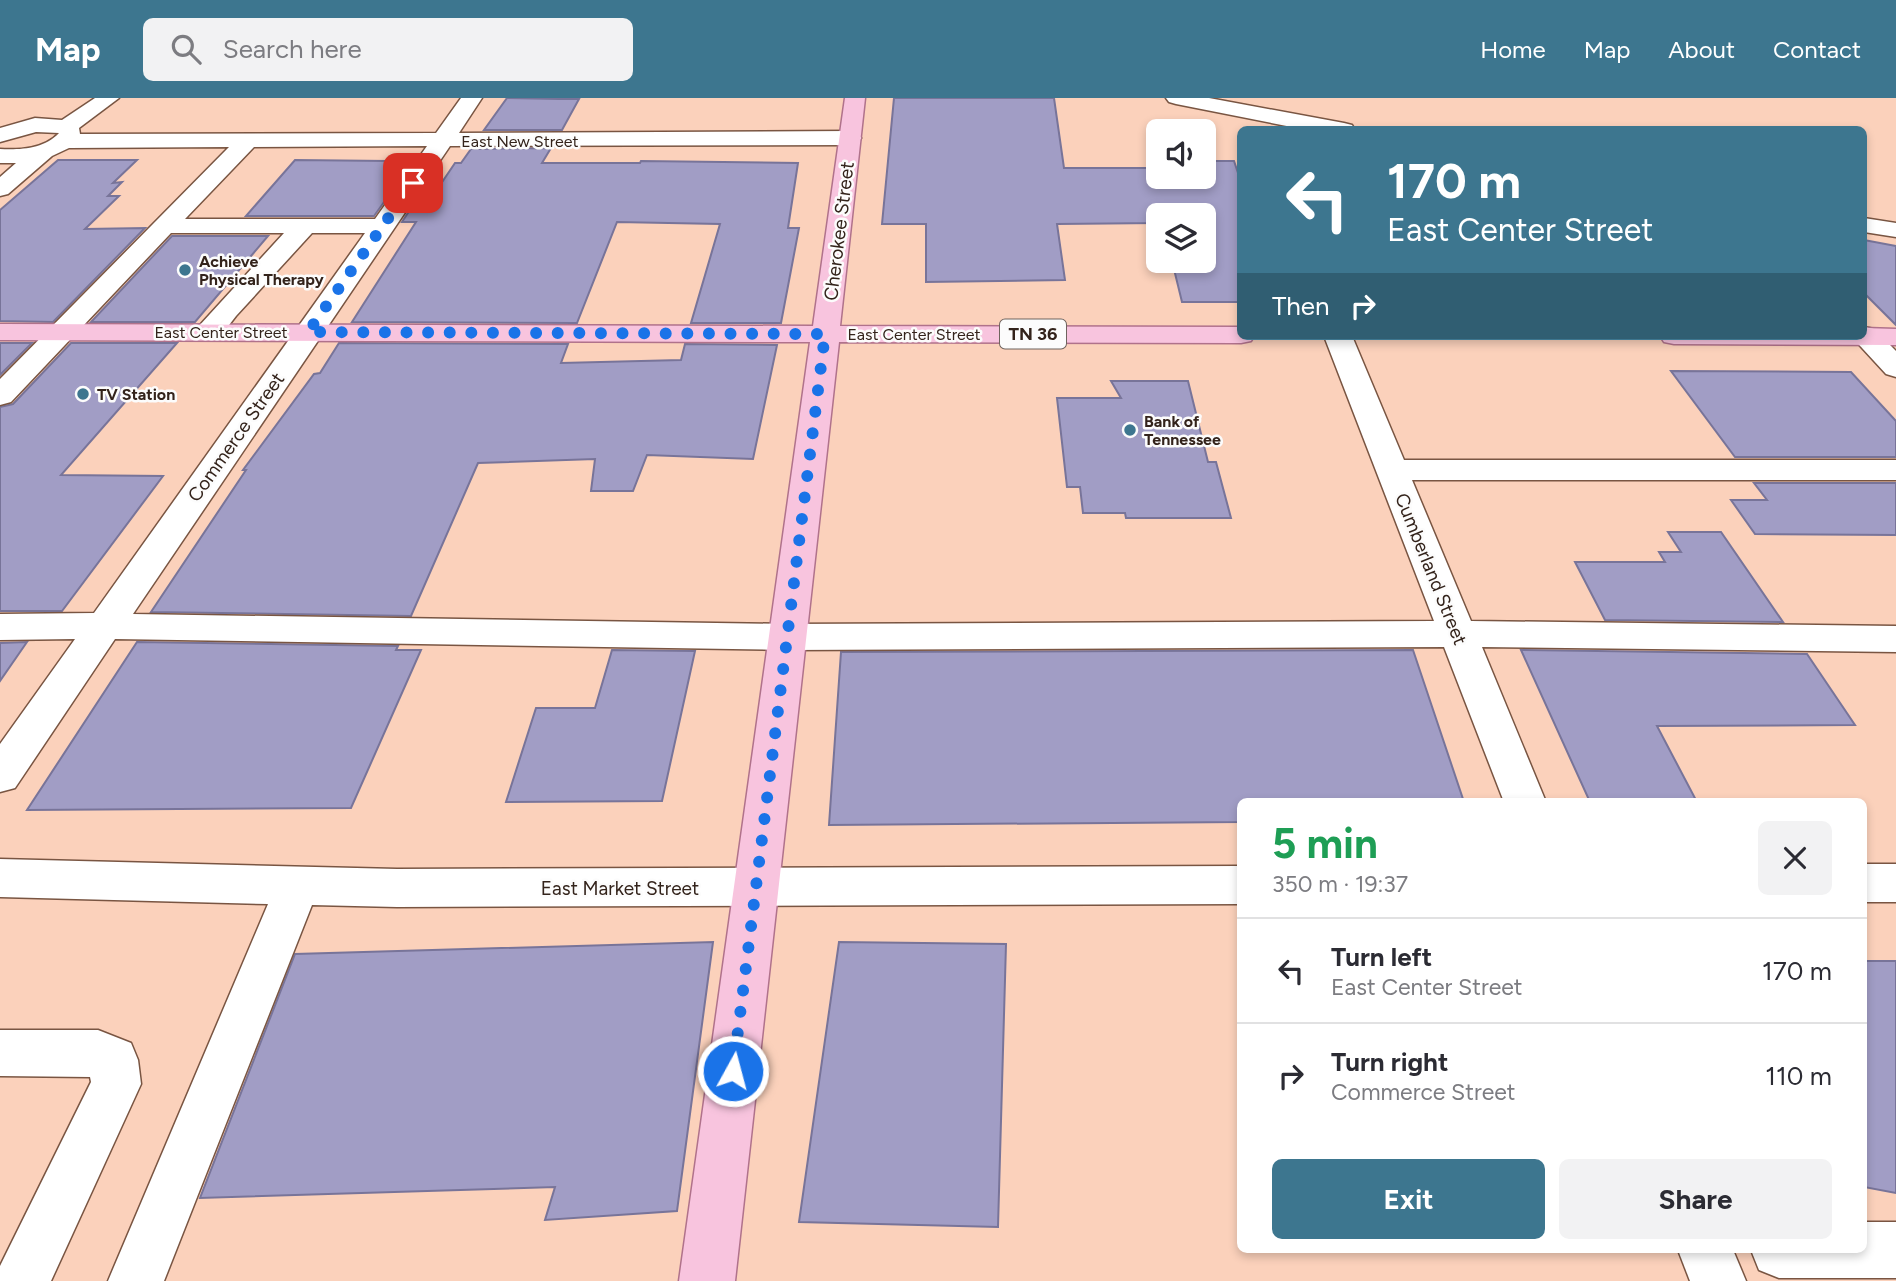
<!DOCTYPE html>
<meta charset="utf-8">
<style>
body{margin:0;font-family:Figtree,sans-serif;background:#f2f2f3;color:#2b2b33;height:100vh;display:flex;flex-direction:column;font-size:26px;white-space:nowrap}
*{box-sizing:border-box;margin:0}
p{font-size:23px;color:#7c7c81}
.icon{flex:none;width:38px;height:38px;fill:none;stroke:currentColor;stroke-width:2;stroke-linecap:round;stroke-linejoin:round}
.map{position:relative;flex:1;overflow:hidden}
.side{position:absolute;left:1237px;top:700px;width:630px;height:455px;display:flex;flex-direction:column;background:#fff;border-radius:10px;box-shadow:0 4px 10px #0003}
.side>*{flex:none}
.top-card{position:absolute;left:1237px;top:28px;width:630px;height:214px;border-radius:10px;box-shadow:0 4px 10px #0003;background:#3d768f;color:#fff;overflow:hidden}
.controls{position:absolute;left:1146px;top:21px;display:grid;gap:14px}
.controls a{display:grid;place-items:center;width:70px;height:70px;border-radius:10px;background:#fff;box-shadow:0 4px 10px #0003;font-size:35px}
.pin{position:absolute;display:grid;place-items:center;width:60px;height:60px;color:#fff;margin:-30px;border-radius:14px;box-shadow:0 4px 10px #0006}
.me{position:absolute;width:77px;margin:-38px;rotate:7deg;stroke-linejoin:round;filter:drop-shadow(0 0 5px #0008)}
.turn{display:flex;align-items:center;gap:24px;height:147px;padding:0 35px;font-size:32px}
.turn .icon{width:91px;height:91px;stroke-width:2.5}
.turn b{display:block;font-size:49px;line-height:60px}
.then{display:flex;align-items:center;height:66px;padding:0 35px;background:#0003;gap:14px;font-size:26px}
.round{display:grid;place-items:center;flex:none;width:74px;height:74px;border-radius:10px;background:#f2f2f3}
.head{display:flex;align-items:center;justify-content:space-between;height:119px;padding:0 35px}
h1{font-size:42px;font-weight:700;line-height:52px;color:#1e9e55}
.cta{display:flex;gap:14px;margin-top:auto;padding:14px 35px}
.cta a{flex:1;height:80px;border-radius:10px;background:#3d768f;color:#fff;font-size:28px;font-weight:700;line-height:80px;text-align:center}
.cta a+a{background:#f2f2f3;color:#2b2b33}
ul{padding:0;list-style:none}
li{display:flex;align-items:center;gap:21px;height:105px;padding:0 35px;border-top:2px solid #e1e1e2}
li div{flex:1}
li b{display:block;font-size:26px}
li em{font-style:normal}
header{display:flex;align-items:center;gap:42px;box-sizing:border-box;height:98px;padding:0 35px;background:#3d768f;color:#fff}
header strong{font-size:33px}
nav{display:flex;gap:38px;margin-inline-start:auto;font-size:24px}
.search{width:490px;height:63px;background:#f2f2f3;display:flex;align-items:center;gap:18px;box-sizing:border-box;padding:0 24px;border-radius:10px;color:#7c7c81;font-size:26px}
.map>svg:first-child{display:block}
.building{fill:#a19dc5;stroke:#787499;stroke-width:2}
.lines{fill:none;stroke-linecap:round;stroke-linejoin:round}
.minor-casing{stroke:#795542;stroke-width:3}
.major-casing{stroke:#b0728b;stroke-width:3}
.minor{fill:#fff;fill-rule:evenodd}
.major{fill:#f8c4de;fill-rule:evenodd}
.route{stroke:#1a73e8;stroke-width:12;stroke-dasharray:0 21.6}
.poi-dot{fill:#3d768f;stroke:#fcfcfc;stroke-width:2.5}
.labels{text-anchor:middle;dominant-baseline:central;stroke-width:5;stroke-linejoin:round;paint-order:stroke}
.far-street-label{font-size:16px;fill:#33231b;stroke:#fcfcfc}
.far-poi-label{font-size:16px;font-weight:bold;fill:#33231b;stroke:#fcfcfc;text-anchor:start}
.shield{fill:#fcfcfc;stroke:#6f645e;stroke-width:2}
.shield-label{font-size:18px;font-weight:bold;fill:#33231b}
.street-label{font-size:19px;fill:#33231b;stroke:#fcfcfc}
</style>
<header>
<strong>Map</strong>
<div class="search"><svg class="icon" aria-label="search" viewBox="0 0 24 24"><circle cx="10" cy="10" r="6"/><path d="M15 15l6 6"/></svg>Search here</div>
<nav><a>Home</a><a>Map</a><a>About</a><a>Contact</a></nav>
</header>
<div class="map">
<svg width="1896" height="1183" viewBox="0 0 1896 1183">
<rect width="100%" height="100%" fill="#fbd1bb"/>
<g class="building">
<path d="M 507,0 L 559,1 L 579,1 L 562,32 L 484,32 Z"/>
<path d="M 894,0 L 1054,0 L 1064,70 L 1158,70 L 1158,79 L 1204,79 L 1204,63 L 1234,63 L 1241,84 L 1241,204 L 1182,204 L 1172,163 L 1204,163 L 1204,117 L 1158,117 L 1158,125 L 1057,126 L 1065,182 L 926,184 L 926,126 L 882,126 Z"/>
<path d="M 551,50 L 542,65 L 640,65 L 641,63 L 798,65 L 788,130 L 799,130 L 781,225 L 691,225 L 720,126 L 617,124 L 577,225 L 352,224 L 416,124 L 402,124 L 423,92 L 432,99 L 455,65 L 461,65 L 471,51 Z"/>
<path d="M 58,62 L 137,62 L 113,85 L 122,84 L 108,98 L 119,98 L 85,131 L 145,130 L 53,224 L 0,223 L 0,112 Z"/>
<path d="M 295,62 L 388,63 L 404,76 L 374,118 L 246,118 Z"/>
<path d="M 172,138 L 268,138 L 195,224 L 91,224 Z"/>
<path d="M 1864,142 L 1896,148 L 1896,227 L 1864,195 Z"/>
<path d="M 0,245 L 32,245 L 0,277 Z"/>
<path d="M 71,245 L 177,245 L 61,377 L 163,378 L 62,513 L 0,513 L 0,309 L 13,306 Z"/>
<path d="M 339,245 L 568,246 L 561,265 L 681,262 L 685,246 L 777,247 L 753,361 L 647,357 L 633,393 L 591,393 L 595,361 L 478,365 L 411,518 L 151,514 L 246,372 L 243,372 L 314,276 L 320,275 Z"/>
<path d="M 1671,273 L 1851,274 L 1896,323 L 1896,359 L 1735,359 Z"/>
<path d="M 1111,283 L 1188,283 L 1208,364 L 1216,364 L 1231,420 L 1126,420 L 1125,415 L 1083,415 L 1080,389 L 1067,389 L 1057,300 L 1121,300 Z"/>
<path d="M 1754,385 L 1896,385 L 1896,437 L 1755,436 L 1731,402 L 1767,402 Z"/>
<path d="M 1668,434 L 1721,434 L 1783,524 L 1605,522 L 1575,464 L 1665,464 L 1659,454 L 1681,454 Z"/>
<path d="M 27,544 L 0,583 L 0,545 Z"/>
<path d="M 137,544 L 398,548 L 396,552 L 421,552 L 351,710 L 27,712 Z"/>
<path d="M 612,552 L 695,553 L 662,703 L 506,704 L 536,610 L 595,610 Z"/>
<path d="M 1413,552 L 1464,704 L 1241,704 L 1241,724 L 829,727 L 841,554 Z"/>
<path d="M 1521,552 L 1807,556 L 1855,627 L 1657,628 L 1697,704 L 1590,704 Z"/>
<path d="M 713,844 L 677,1113 L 545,1122 L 555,1089 L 200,1100 L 295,856 Z"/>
<path d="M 839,844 L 1006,846 L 998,1129 L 799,1124 Z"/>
<path d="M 1864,863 L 1896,863 L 1896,1095 L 1864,1089 Z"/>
</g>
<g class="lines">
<g class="minor-casing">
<g id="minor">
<path d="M 95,0 L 119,0 L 79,30 L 80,36 L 436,35 L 461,0 L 482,0 L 459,35 L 850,33 L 858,35 L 861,40 L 858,45 L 850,47 L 450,48 L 133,516 L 788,526 L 1434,523 L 1324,238 L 1352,238 L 1404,362 L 1896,362 L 1896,382 L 1412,382 L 1471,523 L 1896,528 L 1896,554 L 1482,549 L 1546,704 L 1504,704 L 1444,549 L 788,552 L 115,541 L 15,690 L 0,694 L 0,646 L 75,541 L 0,542 L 0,516 L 94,515 L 365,135 L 312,135 L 236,218 L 219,240 L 209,242 L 199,240 L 195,234 L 199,228 L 284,135 L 171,135 L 11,304 L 0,307 L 0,281 L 229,49 L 69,50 L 52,58 L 8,96 L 0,98 L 0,79 L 16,65 L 0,65 L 0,51 C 20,52 44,51 59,35 L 36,34 L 0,44 L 0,30 L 35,20 L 62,22 ZM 427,48 L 375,121 L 185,121 L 254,49 Z"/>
<path d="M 1166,0 L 1209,0 L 1344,25 L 1352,27 L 1355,32 L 1307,32 L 1176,6 L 1169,4 Z"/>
<path d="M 1864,120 L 1896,125 L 1896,139 L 1864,134 Z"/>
<path d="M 1864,229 L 1874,231 L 1896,253 L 1896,279 L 1886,276 L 1851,238 L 1864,238 Z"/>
<path d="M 0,761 L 397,771 L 1241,768 L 1241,806 L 397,809 L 312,807 L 164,1183 L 108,1183 L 268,806 L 0,799 Z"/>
<rect x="1864" y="766" width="32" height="38"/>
<path d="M 0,932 L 98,932 L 131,945 L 138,962 L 141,986 L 51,1183 L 0,1183 L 0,1168 L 91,984 L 90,979 L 0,978 Z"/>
<path d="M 1864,1124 L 1896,1124 L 1896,1180 L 1779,1180 L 1759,1172 L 1751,1152 L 1864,1152 Z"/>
<path d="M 1678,1152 L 1733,1152 L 1746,1183 L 1690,1183 Z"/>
</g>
</g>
<g class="major-casing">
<g id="major">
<path d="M 845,0 L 865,0 L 840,228 L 1241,229 L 1241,238 L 1254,238 L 1251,243 L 1241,245 L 839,244 L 735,1183 L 679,1183 L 810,244 L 0,242 L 0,226 L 813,228 Z"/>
<path d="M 1864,230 L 1896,231 L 1896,247 L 1674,246 L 1664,244 L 1660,238 L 1864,238 Z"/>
</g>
</g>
<use href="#minor" class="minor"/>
<use href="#major" class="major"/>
</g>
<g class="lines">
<path class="route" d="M 413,85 L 308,234 L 825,236 L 733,973"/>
</g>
<g class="poi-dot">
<circle cx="185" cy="172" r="7"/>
<circle cx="83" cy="296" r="7"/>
<circle cx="1130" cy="332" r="7"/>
</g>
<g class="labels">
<g class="far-street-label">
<text x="520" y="43">East New Street</text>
<text x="221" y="234">East Center Street</text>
<text x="914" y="236">East Center Street</text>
</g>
<g class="far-poi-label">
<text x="199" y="163">Achieve<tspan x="199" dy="18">Physical Therapy</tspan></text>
<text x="97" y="296">TV Station</text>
<text x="1144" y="323">Bank of<tspan x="1144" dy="18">Tennessee</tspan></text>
</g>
<rect class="shield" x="1000" y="221.5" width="66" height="29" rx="5"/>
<g class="shield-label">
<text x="1033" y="236">TN 36</text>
</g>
<g class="street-label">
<text transform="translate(839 133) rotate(-83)">Cherokee Street</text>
<text transform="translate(236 339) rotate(-55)">Commerce Street</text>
<text transform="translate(1431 471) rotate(68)">Cumberland Street</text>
<text x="620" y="790">East Market Street</text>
</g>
</g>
</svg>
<div class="controls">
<a><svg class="icon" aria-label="sound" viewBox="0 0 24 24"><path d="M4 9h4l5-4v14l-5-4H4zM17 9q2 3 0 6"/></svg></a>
<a><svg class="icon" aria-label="layers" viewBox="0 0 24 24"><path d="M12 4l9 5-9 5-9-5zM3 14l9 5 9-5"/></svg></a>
</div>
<div class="pin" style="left:413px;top:85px;background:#d93025"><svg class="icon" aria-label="arrive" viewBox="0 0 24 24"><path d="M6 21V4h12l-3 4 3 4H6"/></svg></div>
<svg class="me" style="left:733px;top:973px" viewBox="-20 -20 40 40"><circle r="17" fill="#1a73e8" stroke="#fff" stroke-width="3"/><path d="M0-11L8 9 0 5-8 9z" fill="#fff"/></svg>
<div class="top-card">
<div class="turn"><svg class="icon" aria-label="left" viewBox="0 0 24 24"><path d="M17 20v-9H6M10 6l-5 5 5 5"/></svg><div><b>170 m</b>East Center Street</div></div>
<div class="then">Then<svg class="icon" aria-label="right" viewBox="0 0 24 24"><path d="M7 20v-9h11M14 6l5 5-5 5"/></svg></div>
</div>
<section class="side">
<div class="head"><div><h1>5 min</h1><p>350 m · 19:37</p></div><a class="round"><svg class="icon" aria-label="close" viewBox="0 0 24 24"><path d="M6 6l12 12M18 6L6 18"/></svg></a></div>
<ul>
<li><svg class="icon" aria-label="left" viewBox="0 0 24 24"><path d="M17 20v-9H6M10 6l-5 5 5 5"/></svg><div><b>Turn left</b><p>East Center Street</p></div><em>170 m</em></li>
<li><svg class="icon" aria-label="right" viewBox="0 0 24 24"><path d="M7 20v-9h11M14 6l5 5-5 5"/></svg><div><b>Turn right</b><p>Commerce Street</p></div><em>110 m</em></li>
</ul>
<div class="cta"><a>Exit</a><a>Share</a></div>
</section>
</div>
